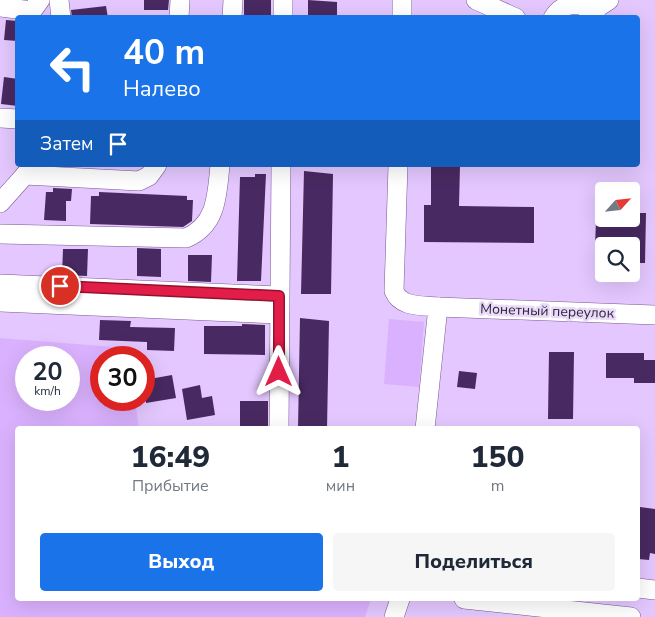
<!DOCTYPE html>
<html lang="ru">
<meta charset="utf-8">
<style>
body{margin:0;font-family:"Nunito Sans",sans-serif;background:#f6f6f7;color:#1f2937;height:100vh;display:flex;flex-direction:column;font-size:19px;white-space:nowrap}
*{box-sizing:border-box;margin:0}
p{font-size:16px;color:#747a83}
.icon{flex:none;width:28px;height:28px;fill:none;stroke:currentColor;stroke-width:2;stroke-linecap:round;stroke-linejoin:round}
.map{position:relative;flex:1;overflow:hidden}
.panel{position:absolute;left:15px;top:426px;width:625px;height:175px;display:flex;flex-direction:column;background:#fff;border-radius:5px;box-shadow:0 5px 20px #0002}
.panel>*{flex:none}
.banner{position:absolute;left:15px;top:15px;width:625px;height:152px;border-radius:5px;box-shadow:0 5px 20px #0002;background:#1a73e8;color:#fff;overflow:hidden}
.needle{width:32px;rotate:63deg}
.controls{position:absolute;left:595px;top:182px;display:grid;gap:10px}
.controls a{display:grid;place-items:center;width:45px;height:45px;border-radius:5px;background:#fff;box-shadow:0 5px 20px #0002;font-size:25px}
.speed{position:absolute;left:15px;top:346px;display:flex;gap:10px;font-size:25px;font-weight:700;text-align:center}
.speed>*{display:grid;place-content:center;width:65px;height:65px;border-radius:50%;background:#fff;box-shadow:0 5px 20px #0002;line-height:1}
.speed small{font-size:12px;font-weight:400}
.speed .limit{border:8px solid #d22;background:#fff;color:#111}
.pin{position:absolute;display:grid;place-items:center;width:42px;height:42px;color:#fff;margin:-21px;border:2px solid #fff;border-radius:50%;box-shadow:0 1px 5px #0007}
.me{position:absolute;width:55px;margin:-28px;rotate:0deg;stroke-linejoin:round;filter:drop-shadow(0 0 4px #0008)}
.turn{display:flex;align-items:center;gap:18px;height:105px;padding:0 25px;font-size:22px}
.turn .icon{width:65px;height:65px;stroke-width:2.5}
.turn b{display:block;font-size:35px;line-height:42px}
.then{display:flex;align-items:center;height:48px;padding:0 25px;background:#0003;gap:10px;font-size:19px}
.eta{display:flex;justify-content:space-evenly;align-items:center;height:85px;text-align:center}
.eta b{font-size:30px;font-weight:800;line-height:35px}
.action{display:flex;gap:10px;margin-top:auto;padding:10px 25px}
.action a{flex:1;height:58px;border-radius:5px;background:#1a73e8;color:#fff;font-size:20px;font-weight:800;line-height:58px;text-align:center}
.action a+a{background:#f6f6f7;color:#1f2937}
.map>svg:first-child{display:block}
.green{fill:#dab1fe;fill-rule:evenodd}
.building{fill:#492961}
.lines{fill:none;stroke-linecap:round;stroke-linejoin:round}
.minor-casing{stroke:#795895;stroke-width:20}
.minor{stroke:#fff;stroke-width:19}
.route-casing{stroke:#92132f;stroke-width:12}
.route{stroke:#e11d48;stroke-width:9}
.labels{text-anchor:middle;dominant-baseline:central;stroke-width:5;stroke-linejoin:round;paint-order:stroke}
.street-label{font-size:14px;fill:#31233d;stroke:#e9dbf7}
</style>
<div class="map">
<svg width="655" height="617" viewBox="0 0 655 617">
<rect width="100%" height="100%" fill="#e3c7fe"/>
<g class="green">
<path d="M 389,319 L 424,322 L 419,387 L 384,384 Z"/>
<path d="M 0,338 L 127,348 L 129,357 L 101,358 L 101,400 L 135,400 L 139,429 L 18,429 L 18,599 L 371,599 L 365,617 L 0,617 ZM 26,358 L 69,358 L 69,400 L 26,400 Z"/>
</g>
<g class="building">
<path d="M 144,0 L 169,0 L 168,10 L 144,10 Z"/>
<rect x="244" y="0" width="27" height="18"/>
<path d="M 308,0 L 337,2 L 337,18 L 308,18 Z"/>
<path d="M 106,6 L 108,18 L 72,18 L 71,10 Z"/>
<path d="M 6,20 L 18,21 L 18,41 L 4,40 Z"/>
<path d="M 4,77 L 18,79 L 18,106 L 1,104 Z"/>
<path d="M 431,165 L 460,165 L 459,206 L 534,207 L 534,243 L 424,242 L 424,205 L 431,205 Z"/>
<path d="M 304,171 L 333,174 L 331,294 L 301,294 Z"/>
<path d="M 255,174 L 266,174 L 261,281 L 237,281 L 240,177 L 255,177 Z"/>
<path d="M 53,188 L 72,189 L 71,201 L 66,201 L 66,221 L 44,220 L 46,192 L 53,192 Z"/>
<path d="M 99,192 L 187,196 L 187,200 L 193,200 L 192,221 L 183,227 L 90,224 L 91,196 L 99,196 Z"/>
<path d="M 633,213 L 646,213 L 645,263 L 631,263 L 631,246 L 595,246 L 596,221 L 633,222 Z"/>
<path d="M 137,248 L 161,249 L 161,277 L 137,276 Z"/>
<path d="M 63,249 L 88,249 L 87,276 L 62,275 Z"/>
<path d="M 188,255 L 212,255 L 211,282 L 188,281 Z"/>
<path d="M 300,318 L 329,321 L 327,429 L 298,429 Z"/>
<path d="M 100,320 L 131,321 L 130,327 L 175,328 L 174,351 L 147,350 L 147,342 L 99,340 Z"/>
<path d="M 242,324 L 265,325 L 265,355 L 204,354 L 204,326 L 242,326 Z"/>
<path d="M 549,352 L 574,352 L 573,419 L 548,419 Z"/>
<path d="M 606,353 L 644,353 L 644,360 L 655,360 L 655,383 L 634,383 L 634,378 L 606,378 Z"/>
<path d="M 459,371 L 477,373 L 475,389 L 457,387 Z"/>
<path d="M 172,375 L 176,398 L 146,403 L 144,380 Z"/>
<path d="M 200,385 L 202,398 L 212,396 L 215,415 L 187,420 L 182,389 Z"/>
<rect x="240" y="401" width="28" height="25"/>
<path d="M 640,507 L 655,509 L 655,554 L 650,553 L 649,560 L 638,559 Z"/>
</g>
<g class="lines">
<g class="minor-casing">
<g id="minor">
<path d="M 59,0 L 61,18"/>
<path d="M 476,0 L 516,18"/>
<path d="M 0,7 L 32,11 L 40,0"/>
<path d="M 592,11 L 609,0"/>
<path d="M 179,18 L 180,0"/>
<path d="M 232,18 L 233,0"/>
<path d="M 283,18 L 283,0"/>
<path d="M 402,18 L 402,0"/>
<path d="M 553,18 C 564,0 586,0 596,18"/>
<path d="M 0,118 L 18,119"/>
<path d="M 398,165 L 394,291 C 401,308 422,305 438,307 L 425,429"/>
<path d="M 25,175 L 139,181 L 149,176 L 157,165"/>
<path d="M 0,203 L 33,166"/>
<path d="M 0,234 L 186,238 C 217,225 217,195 220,165"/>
<path d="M 0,284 L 279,296"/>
<path d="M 0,302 L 278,314"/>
<path d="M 438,307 L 655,315"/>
<path d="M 279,429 L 281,165"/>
<path d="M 638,588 L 655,590"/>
<path d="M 464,599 L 631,617"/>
<path d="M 394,617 L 400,599"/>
</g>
</g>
<use href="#minor" class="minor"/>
</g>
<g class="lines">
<g class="route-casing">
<path id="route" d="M 60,286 L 279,296 L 279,372"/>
</g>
<use href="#route" class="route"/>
</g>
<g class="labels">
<g class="street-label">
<text transform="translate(547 311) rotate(2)">Монетный переулок</text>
</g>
</g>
</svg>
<div class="controls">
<a><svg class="needle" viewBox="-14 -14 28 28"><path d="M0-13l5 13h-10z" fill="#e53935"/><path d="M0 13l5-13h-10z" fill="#747a83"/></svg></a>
<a><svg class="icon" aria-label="search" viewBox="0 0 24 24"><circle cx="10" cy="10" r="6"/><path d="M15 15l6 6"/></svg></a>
</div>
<div class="speed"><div>20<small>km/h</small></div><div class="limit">30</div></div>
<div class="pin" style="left:60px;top:286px;background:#d93025"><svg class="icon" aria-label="arrive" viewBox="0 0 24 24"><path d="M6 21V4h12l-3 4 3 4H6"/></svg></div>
<svg class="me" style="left:279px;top:372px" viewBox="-20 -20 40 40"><path d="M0-17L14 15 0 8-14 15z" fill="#e11d48" stroke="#fff" stroke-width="4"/></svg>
<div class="banner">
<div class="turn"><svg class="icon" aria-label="left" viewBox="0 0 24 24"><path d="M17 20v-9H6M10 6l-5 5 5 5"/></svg><div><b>40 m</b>Налево</div></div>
<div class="then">Затем<svg class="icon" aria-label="arrive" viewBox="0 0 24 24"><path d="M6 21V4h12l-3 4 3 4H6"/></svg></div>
</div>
<section class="panel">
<div class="eta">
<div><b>16:49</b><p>Прибытие</p></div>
<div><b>1</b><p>мин</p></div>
<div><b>150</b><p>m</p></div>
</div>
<div class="action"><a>Выход</a><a>Поделиться</a></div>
</section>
</div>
